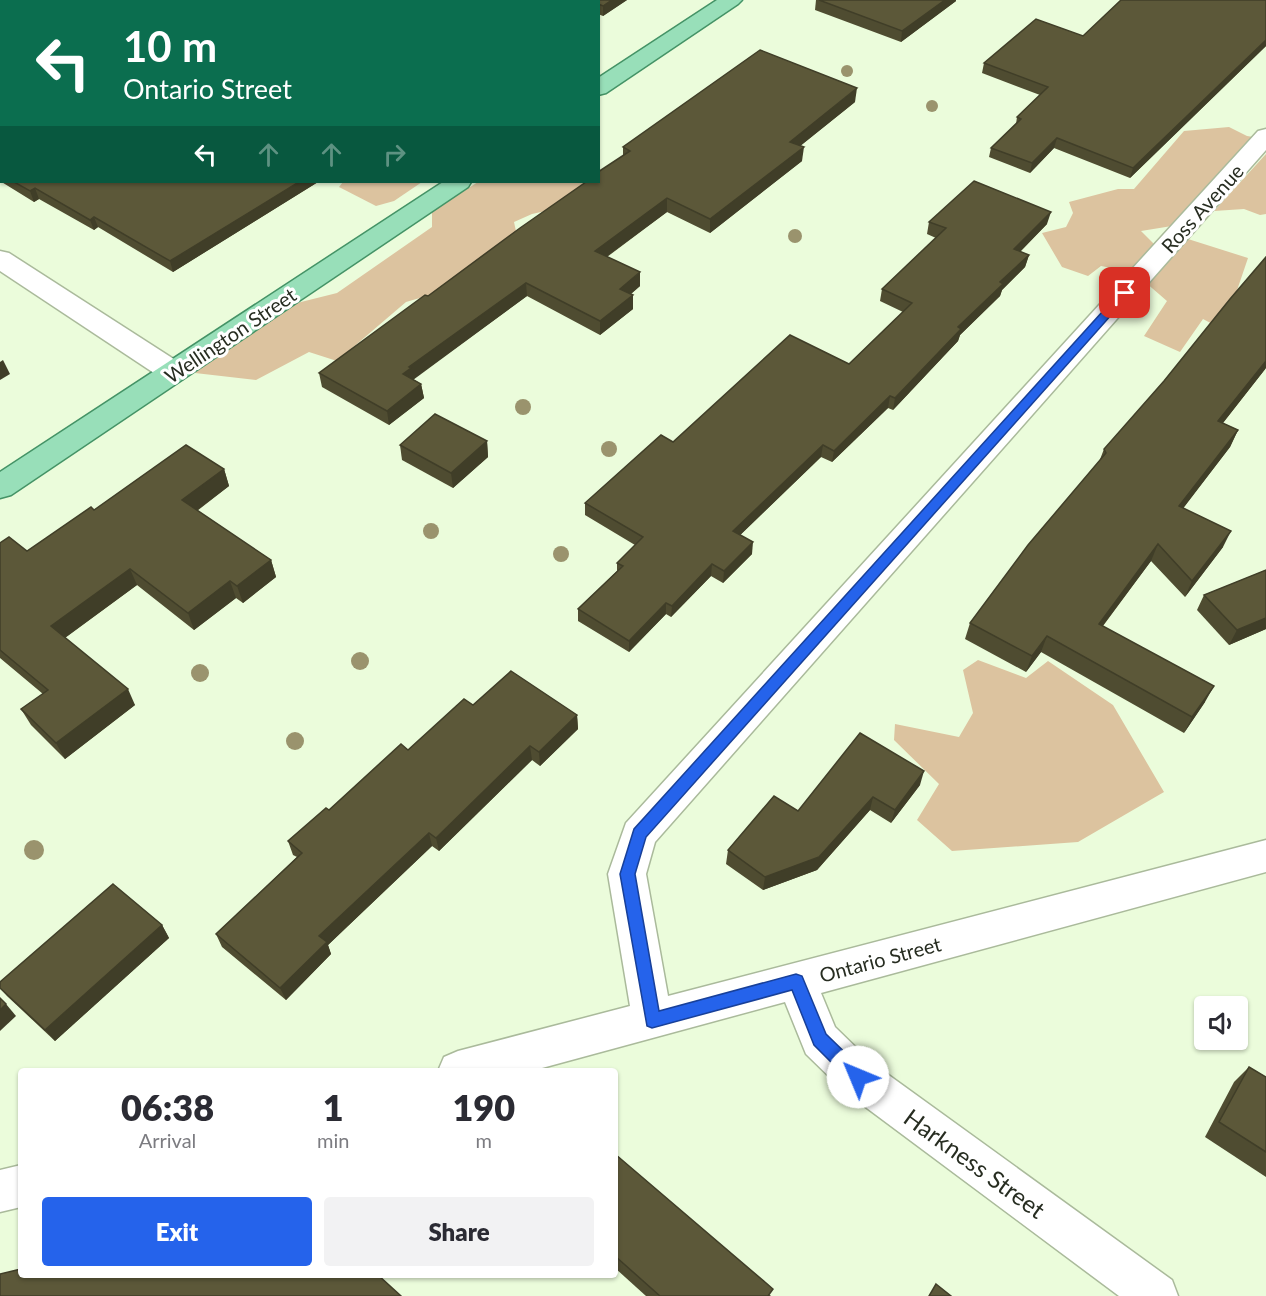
<!DOCTYPE html>
<style>
body{margin:0;font-family:Lato,sans-serif;background:#f2f2f3;color:#2b2b33;height:100vh;display:flex;flex-direction:column;font-size:22px;white-space:nowrap}
*{box-sizing:border-box;margin:0}
p{font-size:20px;color:#7c7c81}
.icon{flex:none;width:33px;height:33px;fill:none;stroke:currentColor;stroke-width:2;stroke-linecap:round;stroke-linejoin:round}
.map{position:relative;flex:1;overflow:hidden}
.panel{position:absolute;left:18px;top:1068px;width:600px;height:210px;display:flex;flex-direction:column;background:#fff;border-radius:6px;box-shadow:0 2px 4px #0004}
.panel>*{flex:none}
.banner{position:absolute;left:0px;top:0px;width:600px;height:183px;box-shadow:0 2px 4px #0004;background:#0b6e4f;color:#fff;overflow:hidden}
.fabs{position:absolute;left:1194px;top:996px;display:grid;gap:12px}
.fabs a{display:grid;place-items:center;width:54px;height:54px;border-radius:6px;background:#fff;box-shadow:0 2px 4px #0004;font-size:30px}
.pin{position:absolute;display:grid;place-items:center;width:51px;height:51px;color:#fff;margin:-26px;border-radius:12px;box-shadow:0 3px 9px #0006}
.me{position:absolute;width:66px;margin:-33px;rotate:315deg;stroke-linejoin:round;filter:drop-shadow(0 0 4px #0008)}
.turn{display:flex;align-items:center;gap:21px;height:126px;padding:0 24px;font-size:27px}
.turn .icon{width:78px;height:78px;stroke-width:2.5}
.turn b{display:block;font-size:42px;line-height:51px}
.lanes{display:flex;align-items:center;height:57px;padding:0 24px;background:#0003;justify-content:center;gap:30px;direction:ltr}
.lanes .off{opacity:.35}
.eta{display:flex;justify-content:space-evenly;align-items:center;height:102px;text-align:center}
.eta b{font-size:36px;font-weight:800;line-height:42px}
.primary-button{display:flex;gap:12px;margin-top:auto;padding:12px 24px}
.primary-button a{flex:1;height:69px;border-radius:6px;background:#2563eb;color:#fff;font-size:24px;font-weight:800;line-height:69px;text-align:center}
.primary-button a+a{background:#f2f2f3;color:#2b2b33}
.map>svg:first-child{display:block}
.green{fill:#dcc39f}
.lines{fill:none;stroke-linecap:round;stroke-linejoin:round}
.minor-casing{stroke:#aaba9b;stroke-width:3}
.major-casing{stroke:#449366;stroke-width:3}
.minor{fill:#fff;fill-rule:evenodd}
.major{fill:#98dfb9;fill-rule:evenodd}
.tree{fill:#9a936d}
.wall{fill:#4f4c31}
.shaded-wall{fill:#403e28}
.building{fill:#5c5839;stroke:#403e28;stroke-width:1.5}
.route{fill:#2563eb;stroke:#184099;stroke-width:1.5}
.labels{text-anchor:middle;dominant-baseline:central;stroke-width:6;stroke-linejoin:round;paint-order:stroke}
.street-label{font-size:20px;fill:#272d21;stroke:#fff}
.near-street-label{font-size:24px;fill:#272d21;stroke:#fff}
</style>
<div class="map">
<svg width="1266" height="1296" viewBox="0 0 1266 1296">
<rect width="100%" height="100%" fill="#ebfcdb"/>
<g class="green">
<path d="M 1229,127 L 1247,136 L 1266,139 L 1178,225 L 1141,231 L 1166,256 L 1147,275 L 1101,266 L 1088,276 L 1062,267 L 1042,233 L 1066,227 L 1073,213 L 1069,202 L 1118,189 L 1134,189 L 1184,131 Z"/>
<path d="M 1266,154 L 1266,214 L 1260,215 L 1244,209 L 1214,211 Z"/>
<path d="M 343,182 L 422,182 L 394,201 L 376,206 L 339,187 Z"/>
<path d="M 478,182 L 594,182 L 568,206 L 532,214 L 514,222 L 517,236 L 454,288 L 406,302 L 337,361 L 309,352 L 256,380 L 195,373 L 207,360 L 297,303 L 337,293 L 432,227 L 432,211 Z"/>
<path d="M 1188,239 L 1248,258 L 1231,308 L 1218,327 L 1203,319 L 1180,352 L 1144,336 L 1167,301 L 1145,282 Z"/>
<path d="M 978,660 L 1026,678 L 1048,661 L 1113,705 L 1164,792 L 1078,842 L 952,851 L 917,820 L 939,784 L 894,740 L 895,724 L 959,737 L 973,713 L 963,670 Z"/>
</g>
<g class="lines">
<g class="minor-casing">
<g id="minor">
<path d="M 108,0 L 131,0 L 107,2 Z"/>
<path d="M 2,51 L 2,65 L 0,66 L 0,52 Z"/>
<path d="M 1266,129 L 1266,150 L 655,842 L 646,874 L 668,996 L 1266,840 L 1266,872 L 821,993 L 835,1027 L 872,1063 L 1172,1280 L 1178,1296 L 1119,1296 L 844,1091 L 806,1054 L 785,1002 L 531,1071 L 438,1071 L 444,1057 L 458,1051 L 630,1006 L 608,874 L 626,823 L 1258,131 Z"/>
<path d="M 0,251 L 9,253 L 183,365 L 187,372 L 183,379 L 173,381 L 163,379 L 0,271 Z"/>
<path d="M 21,1165 L 21,1207 L 0,1212 L 0,1170 Z"/>
</g>
</g>
<g class="major-casing">
<g id="major">
<path d="M 717,0 L 742,0 L 738,4 L 606,93 L 598,95 L 598,78 Z"/>
<path d="M 443,182 L 471,182 L 468,187 L 11,495 L 0,498 L 0,472 Z"/>
</g>
</g>
<use href="#minor" class="minor"/>
<use href="#major" class="major"/>
</g>
<g class="tree">
<circle cx="847" cy="71" r="6"/>
<circle cx="932" cy="106" r="6"/>
<circle cx="795" cy="236" r="7"/>
<circle cx="523" cy="407" r="8"/>
<circle cx="609" cy="449" r="8"/>
<circle cx="431" cy="531" r="8"/>
<circle cx="561" cy="554" r="8"/>
<circle cx="360" cy="661" r="9"/>
<circle cx="200" cy="673" r="9"/>
<circle cx="295" cy="741" r="9"/>
<circle cx="34" cy="850" r="10"/>
</g>
<g class="wall">
<path d="M 627,0 L 603,16 L 598,14 L 598,2 Z"/>
<path d="M 816,0 L 956,0 L 956,1 L 901,42 L 815,10 Z"/>
<path d="M 1266,0 L 1266,46 L 1130,178 L 1054,148 L 1030,173 L 989,157 L 991,148 L 1016,124 L 1017,117 L 1040,95 L 982,73 L 984,63 L 1083,36 Z"/>
<path d="M 855,102 L 800,146 L 802,161 L 710,233 L 667,212 L 607,257 L 640,286 L 631,294 L 633,309 L 600,335 L 527,296 L 413,379 L 421,384 L 424,398 L 389,425 L 322,387 L 319,373 L 428,296 L 623,156 L 623,147 Z"/>
<path d="M 0,106 L 2,107 L 2,182 L 318,182 L 173,272 L 98,227 L 94,230 L 39,199 L 34,202 L 0,181 Z"/>
<path d="M 929,222 L 1047,224 L 1020,252 L 1029,255 L 1025,267 L 1002,290 L 1000,296 L 960,335 L 958,341 L 893,410 L 888,408 L 832,462 L 821,457 L 740,535 L 752,554 L 723,583 L 711,576 L 671,617 L 666,614 L 629,652 L 578,621 L 578,609 L 617,571 L 617,563 L 635,545 L 585,515 L 585,503 L 673,442 L 849,364 L 903,312 L 880,301 L 882,289 L 936,238 L 927,234 Z"/>
<path d="M 1266,368 L 1223,423 L 1238,430 L 1230,447 L 1183,508 L 1223,547 L 1185,597 L 1151,561 L 1103,626 L 1205,702 L 1184,733 L 1041,652 L 1026,672 L 965,639 L 970,623 L 1099,462 L 1104,449 Z"/>
<path d="M 487,441 L 488,457 L 453,488 L 402,460 L 400,445 Z"/>
<path d="M 224,469 L 229,486 L 197,511 L 271,560 L 276,577 L 243,603 L 236,598 L 194,630 L 137,585 L 65,638 L 135,705 L 65,759 L 31,725 L 21,709 L 43,694 L 0,658 L 0,543 L 27,551 L 94,510 Z"/>
<path d="M 1266,570 L 1266,629 L 1229,645 L 1197,610 L 1204,595 Z"/>
<path d="M 473,705 L 577,715 L 578,729 L 540,766 L 532,760 L 439,851 L 432,846 L 328,945 L 331,954 L 286,1000 L 222,947 L 216,934 L 297,857 L 293,855 L 288,841 L 408,750 Z"/>
<path d="M 920,785 L 891,823 L 870,810 L 817,870 L 763,890 L 726,864 L 728,850 L 798,811 Z"/>
<path d="M 162,925 L 169,938 L 55,1041 L 7,996 L 0,988 L 0,982 Z"/>
<path d="M 1249,1067 L 1266,1077 L 1266,1177 L 1205,1137 L 1234,1082 Z"/>
<path d="M 615,1154 L 771,1296 L 646,1296 L 615,1268 Z"/>
</g>
<g class="shaded-wall">
<path d="M 4,0 L 32,0 L 29,2 L 2,2 L 2,14 L 0,15 L 0,2 Z"/>
<path d="M 612,0 L 627,0 L 603,16 L 603,6 Z"/>
<path d="M 945,0 L 956,0 L 956,1 L 901,42 L 902,31 Z"/>
<path d="M 1266,40 L 1266,46 L 1130,178 L 1133,168 Z"/>
<path d="M 857,88 L 855,102 L 789,155 L 790,142 Z"/>
<path d="M 1057,138 L 1054,148 L 1030,173 L 1032,163 Z"/>
<path d="M 804,147 L 802,161 L 710,233 L 710,219 Z"/>
<path d="M 299,182 L 318,182 L 173,272 L 170,261 Z"/>
<path d="M 35,188 L 39,199 L 34,202 L 30,191 Z"/>
<path d="M 667,198 L 667,212 L 595,265 L 595,251 Z"/>
<path d="M 1051,212 L 1047,224 L 1011,261 L 1014,249 Z"/>
<path d="M 94,217 L 98,227 L 94,230 L 90,220 Z"/>
<path d="M 1029,255 L 1025,267 L 1002,290 L 1000,296 L 960,335 L 958,341 L 893,410 L 895,398 L 958,327 L 1000,282 Z"/>
<path d="M 640,272 L 640,286 L 620,303 L 620,289 Z"/>
<path d="M 526,283 L 527,296 L 413,380 L 403,374 L 409,367 Z"/>
<path d="M 633,295 L 633,309 L 600,335 L 600,321 Z"/>
<path d="M 3,360 L 10,374 L 0,380 L 0,362 Z"/>
<path d="M 1266,361 L 1266,368 L 1211,438 L 1218,421 Z"/>
<path d="M 421,384 L 424,398 L 389,425 L 387,411 Z"/>
<path d="M 890,396 L 888,408 L 832,462 L 834,451 Z"/>
<path d="M 1238,430 L 1230,447 L 1172,523 L 1179,506 Z"/>
<path d="M 487,441 L 488,457 L 453,488 L 451,473 Z"/>
<path d="M 823,445 L 821,457 L 732,543 L 733,531 Z"/>
<path d="M 224,469 L 229,486 L 188,517 L 182,500 Z"/>
<path d="M 1231,531 L 1223,547 L 1185,597 L 1192,581 Z"/>
<path d="M 753,542 L 752,554 L 723,583 L 724,571 Z"/>
<path d="M 1158,544 L 1151,561 L 1092,640 L 1099,624 Z"/>
<path d="M 271,560 L 276,577 L 243,603 L 237,586 Z"/>
<path d="M 712,564 L 711,576 L 671,617 L 672,606 Z"/>
<path d="M 130,569 L 137,585 L 59,642 L 51,626 Z"/>
<path d="M 230,581 L 236,598 L 194,630 L 188,613 Z"/>
<path d="M 666,603 L 666,614 L 629,652 L 629,641 Z"/>
<path d="M 1266,618 L 1266,629 L 1229,645 L 1237,630 Z"/>
<path d="M 1047,636 L 1041,652 L 1026,672 L 1032,656 Z"/>
<path d="M 1214,686 L 1205,702 L 1184,733 L 1192,717 Z"/>
<path d="M 128,689 L 135,705 L 65,759 L 56,743 Z"/>
<path d="M 577,715 L 578,729 L 540,766 L 539,752 Z"/>
<path d="M 530,746 L 532,760 L 439,851 L 436,838 Z"/>
<path d="M 924,771 L 920,785 L 891,823 L 895,810 Z"/>
<path d="M 873,797 L 870,810 L 817,870 L 763,890 L 765,877 Z"/>
<path d="M 429,833 L 432,846 L 328,945 L 331,954 L 286,1000 L 280,988 L 319,936 Z"/>
<path d="M 162,925 L 169,938 L 55,1041 L 45,1030 Z"/>
<path d="M 6,1004 L 16,1016 L 0,1031 L 0,1010 Z"/>
</g>
<g class="building">
<path d="M 187,0 L 353,0 L 356,2 L 184,2 Z"/>
<path d="M 487,0 L 612,0 L 603,6 L 598,4 L 598,2 L 485,2 Z"/>
<path d="M 819,0 L 945,0 L 902,31 Z"/>
<path d="M 1121,0 L 1266,0 L 1266,40 L 1133,168 L 1057,138 L 1032,163 L 991,148 L 1021,119 L 1017,117 L 1048,87 L 984,63 L 1036,19 L 1083,36 Z"/>
<path d="M 760,50 L 857,88 L 790,142 L 804,147 L 710,219 L 667,198 L 595,251 L 640,272 L 620,289 L 633,295 L 600,321 L 526,283 L 409,367 L 411,368 L 403,374 L 421,384 L 387,411 L 319,373 L 425,295 L 428,296 L 520,228 L 586,182 L 598,182 L 598,172 L 630,151 L 623,147 Z"/>
<path d="M 0,106 L 2,107 L 2,174 L 0,173 Z"/>
<path d="M 974,181 L 1051,212 L 1014,249 L 1029,255 L 1000,282 L 1003,284 L 958,327 L 961,329 L 895,398 L 890,396 L 834,451 L 823,445 L 733,531 L 753,542 L 724,571 L 712,564 L 672,606 L 666,603 L 629,641 L 578,609 L 623,566 L 617,563 L 643,537 L 585,503 L 661,435 L 673,442 L 790,335 L 849,364 L 912,303 L 882,289 L 946,228 L 929,222 Z"/>
<path d="M 14,182 L 299,182 L 170,261 L 94,217 L 90,220 L 35,188 L 30,191 Z"/>
<path d="M 1266,257 L 1266,361 L 1218,421 L 1238,430 L 1179,506 L 1231,531 L 1192,581 L 1158,544 L 1099,624 L 1214,686 L 1192,717 L 1047,636 L 1032,656 L 970,623 L 1028,545 L 1106,453 L 1104,449 L 1164,381 L 1230,299 Z"/>
<path d="M 435,414 L 487,441 L 451,473 L 400,445 Z"/>
<path d="M 186,445 L 224,469 L 182,500 L 271,560 L 237,586 L 230,581 L 188,613 L 130,569 L 51,626 L 128,689 L 56,743 L 21,709 L 48,690 L 0,650 L 0,543 L 9,537 L 27,551 L 91,507 L 94,510 Z"/>
<path d="M 1266,570 L 1266,618 L 1237,630 L 1204,595 Z"/>
<path d="M 511,671 L 577,715 L 539,752 L 530,746 L 436,838 L 429,833 L 319,936 L 327,942 L 280,988 L 216,934 L 302,853 L 288,841 L 326,808 L 329,810 L 401,744 L 408,750 L 464,699 L 473,705 Z"/>
<path d="M 860,733 L 924,771 L 895,810 L 873,797 L 819,857 L 765,877 L 728,850 L 774,796 L 798,811 Z"/>
<path d="M 113,884 L 162,925 L 45,1030 L 0,988 L 0,982 Z"/>
<path d="M 0,998 L 6,1004 L 0,1010 Z"/>
<path d="M 1249,1067 L 1266,1077 L 1266,1152 L 1219,1122 Z"/>
<path d="M 615,1154 L 773,1289 L 768,1296 L 660,1296 L 615,1256 Z"/>
<path d="M 21,1269 L 21,1275 L 378,1275 L 401,1296 L 0,1296 L 0,1274 Z"/>
<path d="M 936,1284 L 951,1296 L 929,1296 Z"/>
</g>
<path class="route" d="M 1125,289 L 1131,293 L 1129,295 L 646,837 L 635,874 L 659,1011 L 796,974 L 802,976 L 826,1034 L 864,1071 L 867,1077 L 864,1083 L 858,1085 L 852,1083 L 814,1045 L 792,990 L 652,1028 L 647,1026 L 620,874 L 634,829 L 1122,290 Z"/>
<g class="labels">
<g class="street-label">
<text transform="translate(1202 208) rotate(-48)">Ross Avenue</text>
<text transform="translate(230 335) rotate(-34)">Wellington Street</text>
<text transform="translate(880 959) rotate(-15)">Ontario Street</text>
</g>
<g class="near-street-label">
<text transform="translate(975 1163) rotate(36)">Harkness Street</text>
</g>
</g>
</svg>
<div class="fabs">
<a><svg class="icon" aria-label="sound" viewBox="0 0 24 24"><path d="M4 9h4l5-4v14l-5-4H4zM17 9q2 3 0 6"/></svg></a>
</div>
<div class="pin" style="left:1125px;top:293px;background:#d93025"><svg class="icon" aria-label="arrive" viewBox="0 0 24 24"><path d="M6 21V4h12l-3 4 3 4H6"/></svg></div>
<svg class="me" style="left:858px;top:1077px" viewBox="-20 -20 40 40"><circle r="19" fill="#fff"/><path d="M0-13L10 11 0 6-10 11z" fill="#2563eb"/></svg>
<div class="banner">
<div class="turn"><svg class="icon" aria-label="left" viewBox="0 0 24 24"><path d="M17 20v-9H6M10 6l-5 5 5 5"/></svg><div><b>10 m</b>Ontario Street</div></div>
<div class="lanes"><svg class="icon" aria-label="left" viewBox="0 0 24 24"><path d="M17 20v-9H6M10 6l-5 5 5 5"/></svg><svg class="icon off" aria-label="ahead" viewBox="0 0 24 24"><path d="M12 20V5M6 11l6-6 6 6"/></svg><svg class="icon off" aria-label="ahead" viewBox="0 0 24 24"><path d="M12 20V5M6 11l6-6 6 6"/></svg><svg class="icon off" aria-label="right" viewBox="0 0 24 24"><path d="M7 20v-9h11M14 6l5 5-5 5"/></svg></div>
</div>
<section class="panel">
<div class="eta">
<div><b>06:38</b><p>Arrival</p></div>
<div><b>1</b><p>min</p></div>
<div><b>190</b><p>m</p></div>
</div>
<div class="primary-button"><a>Exit</a><a>Share</a></div>
</section>
</div>
